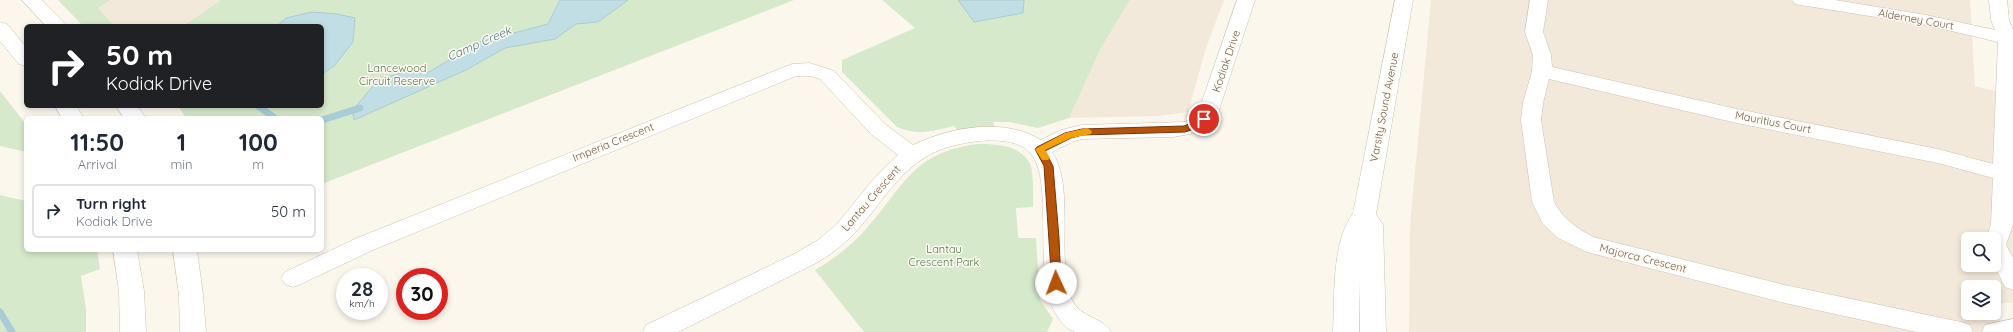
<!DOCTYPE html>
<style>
body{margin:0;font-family:Quicksand,sans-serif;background:#f2f2f3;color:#1f2937;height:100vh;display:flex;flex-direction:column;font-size:15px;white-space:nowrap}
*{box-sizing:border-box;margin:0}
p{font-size:13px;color:#747a83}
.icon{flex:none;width:22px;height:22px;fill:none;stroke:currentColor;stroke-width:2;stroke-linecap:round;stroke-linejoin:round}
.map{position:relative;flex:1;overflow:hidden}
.drawer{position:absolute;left:24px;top:116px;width:300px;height:136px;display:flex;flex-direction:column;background:#fff;border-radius:6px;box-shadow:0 2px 6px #0003}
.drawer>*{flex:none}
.hud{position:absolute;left:24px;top:24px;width:300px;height:84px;border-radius:6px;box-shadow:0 2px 6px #0003;background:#202124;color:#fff;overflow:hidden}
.fabs{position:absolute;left:1961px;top:232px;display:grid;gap:8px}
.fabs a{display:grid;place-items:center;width:40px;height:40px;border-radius:6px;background:#fff;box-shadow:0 2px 6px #0003;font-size:20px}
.speed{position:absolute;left:336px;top:268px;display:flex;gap:8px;font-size:20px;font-weight:700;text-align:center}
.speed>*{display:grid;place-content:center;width:52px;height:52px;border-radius:50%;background:#fff;box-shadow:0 2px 6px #0003;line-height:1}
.speed small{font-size:10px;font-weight:400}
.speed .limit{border:6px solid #d22;background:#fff;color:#111}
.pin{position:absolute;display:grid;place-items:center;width:34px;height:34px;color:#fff;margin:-17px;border:2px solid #fff;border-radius:50%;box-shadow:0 1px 4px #0007}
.me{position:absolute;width:44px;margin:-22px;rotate:358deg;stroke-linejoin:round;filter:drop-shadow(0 0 3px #0008)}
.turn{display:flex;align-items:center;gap:14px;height:84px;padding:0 16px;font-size:18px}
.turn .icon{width:52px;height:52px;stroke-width:2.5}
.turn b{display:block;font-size:28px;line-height:34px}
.eta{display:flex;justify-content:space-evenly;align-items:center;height:68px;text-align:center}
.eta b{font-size:24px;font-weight:700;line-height:28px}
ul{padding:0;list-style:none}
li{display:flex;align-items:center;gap:12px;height:54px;margin:0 8px 6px;padding:0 8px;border:2px solid #e0e1e3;border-radius:6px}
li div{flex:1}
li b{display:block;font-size:15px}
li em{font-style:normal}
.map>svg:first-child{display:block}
.residential{fill:#f3e9db;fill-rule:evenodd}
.green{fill:#d6e9cb}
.water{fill:#c2dee5;stroke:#a9ccd6}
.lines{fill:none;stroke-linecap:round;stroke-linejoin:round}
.stream{stroke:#a9ccd6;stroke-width:7}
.minor-casing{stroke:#cec0b2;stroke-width:1}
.tertiary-casing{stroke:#cec0b2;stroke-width:1}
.secondary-casing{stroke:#d0c0b0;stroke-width:1}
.minor{fill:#fff;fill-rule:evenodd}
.tertiary{fill:#fff;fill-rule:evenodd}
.secondary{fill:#fff;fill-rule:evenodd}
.route{fill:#b45309;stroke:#753606}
.slow{fill:#f59e0b}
.labels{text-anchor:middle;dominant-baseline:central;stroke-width:3;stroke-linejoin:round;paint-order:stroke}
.street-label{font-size:11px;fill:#766050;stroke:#fefaf3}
.park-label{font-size:11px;fill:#547a49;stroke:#fefaf3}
.water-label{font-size:12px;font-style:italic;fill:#4b7a87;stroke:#fefaf3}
</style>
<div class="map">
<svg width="2013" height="332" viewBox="0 0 2013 332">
<rect width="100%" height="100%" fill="#fcf7ed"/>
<g class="residential">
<path d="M 110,0 L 221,0 L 183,26 L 114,26 L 97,8 Z"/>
<path d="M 1130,0 L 1224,0 L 1206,48 L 1188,112 L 1159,116 L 1069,118 L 1101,48 Z"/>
<path d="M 1431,0 L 1970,0 L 1975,86 L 2013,96 L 2013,303 L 1994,303 L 1994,287 L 1968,287 L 1968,313 L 1994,313 L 1994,305 L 2004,332 L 1409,332 L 1410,225 ZM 1968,239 L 1994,239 L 1994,265 L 1968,265 Z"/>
</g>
<g class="green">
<path d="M 58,0 L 110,0 L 98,8 L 114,26 L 83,26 Z"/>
<path d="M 221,0 L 794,0 L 322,184 L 322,118 L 186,118 L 178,106 L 322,106 L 322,26 L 183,26 Z"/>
<path d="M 882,0 L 1130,0 L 1101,48 L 1069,118 L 1038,128 L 1009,122 L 993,122 L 995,128 L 958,131 L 954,126 C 934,131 917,136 897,127 L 842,72 L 842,60 L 915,28 Z"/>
<path d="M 0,91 L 25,123 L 26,152 L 0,146 Z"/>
<path d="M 977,144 C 995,144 1020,144 1030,164 C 1034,172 1033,197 1033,207 L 1016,208 L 1018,238 L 1036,238 L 1040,300 L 1053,319 L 1047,332 L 864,332 L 815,270 C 834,259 852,245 867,228 C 905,185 912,153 977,144 Z"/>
<path d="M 0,195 L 26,201 L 26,250 L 97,250 L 100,269 L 81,276 L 86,309 L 86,332 L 0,332 Z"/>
</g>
<g class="water">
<path d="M 560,0 L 628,0 L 598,22 L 576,24 L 555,39 L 505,48 L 466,70 L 354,120 L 352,111 L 379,79 L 413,70 L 427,73 L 480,42 L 548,24 Z"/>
<path d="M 958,0 L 1024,0 L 1023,13 L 974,22 Z"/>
<path d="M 312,12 L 337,14 L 355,18 L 353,42 L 334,66 L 322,74 L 322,26 L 277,26 L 286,18 Z"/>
</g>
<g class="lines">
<g class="stream">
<path d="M 258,106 L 275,118"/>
<path d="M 322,120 L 360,108"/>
<path d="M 0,312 L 12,332"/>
</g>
<g class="minor-casing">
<g id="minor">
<path d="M 1237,0 L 1255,0 L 1219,110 L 1205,128 L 1190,134 L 1173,137 L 1082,139 L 1074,141 L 1052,152 C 1076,187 1055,260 1072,300 C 1080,318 1103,317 1111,332 C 1100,332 1085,332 1075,332 C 1065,329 1059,319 1054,311 C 1033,269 1054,181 1031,154 C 1016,135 977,140 956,145 C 906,155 885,200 854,234 C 843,245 831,254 818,262 L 678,332 L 643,332 L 646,325 L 794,254 L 818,240 L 837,224 L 876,176 L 898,155 L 871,134 L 820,79 L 810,76 L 796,76 L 373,250 L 301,284 L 293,287 L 285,284 L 281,278 L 285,272 L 357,238 L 792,64 L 810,63 L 834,71 L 885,124 L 913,145 C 950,127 1004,117 1041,140 L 1061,130 L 1082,125 L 1185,122 L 1191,119 L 1199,110 Z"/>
<path d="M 1530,0 L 1548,0 L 1543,32 L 1551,55 L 1552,67 L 1737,109 L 1938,149 L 1993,164 L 1998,42 L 1926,25 L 1801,5 L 1795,4 L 1792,0 L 1835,0 L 1926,15 L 1995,30 L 1991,20 L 1989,0 L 2007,0 L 2009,20 L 2013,30 L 2013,224 L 2006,245 L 2013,258 L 2013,290 L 2005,287 L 1994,265 L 1994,239 L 1986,239 L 1991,224 L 1993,178 L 1938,163 L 1737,123 L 1549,79 L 1543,103 L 1541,120 L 1554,202 C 1563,219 1577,228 1593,237 L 1785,285 L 1961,322 L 1970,325 L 1973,332 L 1917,332 L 1785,303 L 1587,252 L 1558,238 L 1543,224 L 1532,202 L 1521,120 L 1523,103 L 1532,71 L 1533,55 L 1525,32 Z"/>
<path d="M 2013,319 L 2013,332 L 1982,332 L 1985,325 Z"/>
</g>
</g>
<g class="tertiary-casing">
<path id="tertiary" d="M 1395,0 L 1413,0 L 1376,214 L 1383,225 L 1386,332 L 1360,332 L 1360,278 L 1359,332 L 1333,332 C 1335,296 1331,244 1353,213 Z"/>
</g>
<g class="secondary-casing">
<g id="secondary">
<path d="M 22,0 L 42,0 L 67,26 L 46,26 Z"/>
<path d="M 0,22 L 7,24 L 26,47 L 26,66 L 19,64 L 0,41 Z"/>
<path d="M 55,106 L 76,106 L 84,118 L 62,118 Z"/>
<path d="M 116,106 L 137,106 L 146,118 L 124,118 Z"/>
<path d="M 113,250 L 137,250 L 144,291 L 146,332 L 120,332 L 119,291 Z"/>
<path d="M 173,250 L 197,250 L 203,295 L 206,332 L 180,332 L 179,295 Z"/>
</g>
</g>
<use href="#minor" class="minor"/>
<use href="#tertiary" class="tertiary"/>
<use href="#secondary" class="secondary"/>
</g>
<path class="route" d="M 1204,116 L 1208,119 L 1203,126 L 1185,132 L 1082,135 L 1071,138 L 1045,151 L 1053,166 L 1059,238 L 1061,283 L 1056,287 L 1052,286 L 1044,166 L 1035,149 L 1037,147 L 1065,133 L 1082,129 L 1184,126 L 1197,121 Z"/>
<path class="slow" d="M 1087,128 L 1092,131 L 1091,134 L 1071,138 L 1045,150 L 1050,158 L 1048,160 L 1042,160 L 1035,149 L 1065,133 Z"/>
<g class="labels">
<g class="street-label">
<text transform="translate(1916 19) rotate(10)">Alderney Court</text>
<text transform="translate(1226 61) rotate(-71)">Kodiak Drive</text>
<text transform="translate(1384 107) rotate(-79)">Varsity Sound Avenue</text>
<text transform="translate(1773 122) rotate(11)">Mauritius Court</text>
<text transform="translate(613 142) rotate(-22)">Imperia Crescent</text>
<text transform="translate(871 198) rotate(-49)">Lantau Crescent</text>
<text transform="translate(1643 258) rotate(14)">Majorca Crescent</text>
</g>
<g class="park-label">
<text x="397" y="68">Lancewood<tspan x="397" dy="13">Circuit Reserve</tspan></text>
<text x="944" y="249">Lantau<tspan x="944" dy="13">Crescent Park</tspan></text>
</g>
<g class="water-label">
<text transform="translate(479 43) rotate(-24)">Camp Creek</text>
</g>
</g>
</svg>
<div class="fabs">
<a><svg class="icon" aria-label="search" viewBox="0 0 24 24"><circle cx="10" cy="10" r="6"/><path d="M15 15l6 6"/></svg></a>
<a><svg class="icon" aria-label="layers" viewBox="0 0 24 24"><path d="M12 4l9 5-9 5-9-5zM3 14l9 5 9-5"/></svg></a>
</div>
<div class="speed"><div>28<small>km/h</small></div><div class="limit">30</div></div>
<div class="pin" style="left:1204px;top:119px;background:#d93025"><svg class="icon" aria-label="arrive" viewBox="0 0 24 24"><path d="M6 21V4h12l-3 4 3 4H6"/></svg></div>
<svg class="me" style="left:1056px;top:283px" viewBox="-20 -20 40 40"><circle r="19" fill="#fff"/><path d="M0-13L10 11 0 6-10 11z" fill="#b45309"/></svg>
<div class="hud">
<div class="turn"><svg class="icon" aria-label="right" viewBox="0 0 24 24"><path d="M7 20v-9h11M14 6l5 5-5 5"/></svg><div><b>50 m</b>Kodiak Drive</div></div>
</div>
<section class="drawer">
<div class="eta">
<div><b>11:50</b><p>Arrival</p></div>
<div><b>1</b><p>min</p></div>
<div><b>100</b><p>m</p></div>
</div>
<ul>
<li><svg class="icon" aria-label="right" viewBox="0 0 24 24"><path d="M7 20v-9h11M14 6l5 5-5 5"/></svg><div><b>Turn right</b><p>Kodiak Drive</p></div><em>50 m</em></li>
</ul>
</section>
</div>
